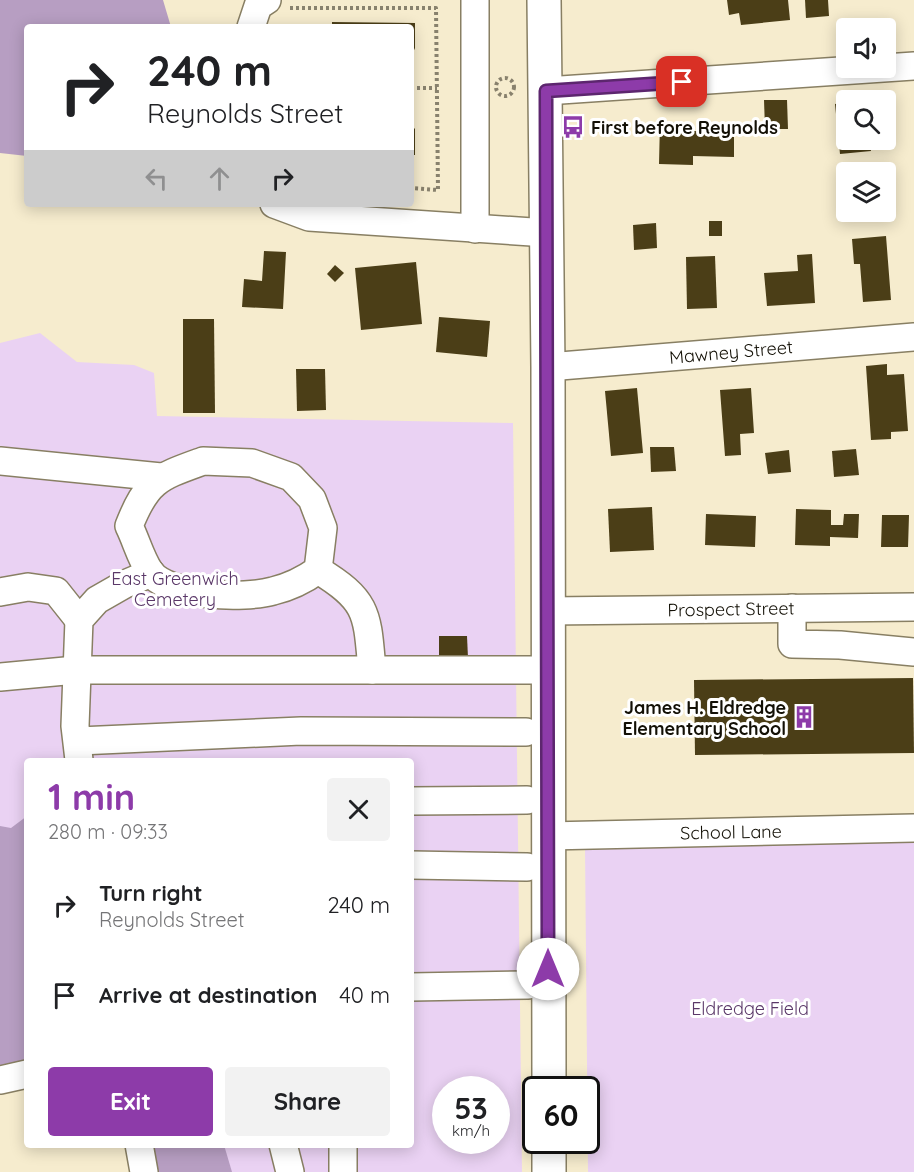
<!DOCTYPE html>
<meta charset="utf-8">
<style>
body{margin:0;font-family:Quicksand,sans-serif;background:#f2f2f2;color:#202124;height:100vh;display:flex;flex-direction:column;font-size:22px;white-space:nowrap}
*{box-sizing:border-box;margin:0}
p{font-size:20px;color:#757577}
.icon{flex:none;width:33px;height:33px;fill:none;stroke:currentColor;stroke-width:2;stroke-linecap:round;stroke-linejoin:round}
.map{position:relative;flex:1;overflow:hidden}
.panel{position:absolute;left:24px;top:758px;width:390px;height:390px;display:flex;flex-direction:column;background:#fff;border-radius:6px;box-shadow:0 3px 15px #0003}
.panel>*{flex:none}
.banner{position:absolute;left:24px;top:24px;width:390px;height:183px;border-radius:6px;box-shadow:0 3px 15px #0003;background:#fff;color:#202124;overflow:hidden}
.tools{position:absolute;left:836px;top:18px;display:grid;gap:12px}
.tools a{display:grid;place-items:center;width:60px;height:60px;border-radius:6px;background:#fff;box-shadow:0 3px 15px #0003;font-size:30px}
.speed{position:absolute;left:432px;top:1076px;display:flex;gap:12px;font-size:30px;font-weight:700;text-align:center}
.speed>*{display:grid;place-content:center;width:78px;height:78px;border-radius:50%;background:#fff;box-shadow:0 3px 15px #0003;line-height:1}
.speed small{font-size:15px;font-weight:400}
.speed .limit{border:3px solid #111;border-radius:9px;background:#fff;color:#111}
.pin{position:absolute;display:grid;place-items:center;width:51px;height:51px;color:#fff;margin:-26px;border-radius:12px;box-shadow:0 3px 9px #0006}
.me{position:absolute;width:66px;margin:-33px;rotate:0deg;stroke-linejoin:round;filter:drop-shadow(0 0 4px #0008)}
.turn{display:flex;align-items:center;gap:21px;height:126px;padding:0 24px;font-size:27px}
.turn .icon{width:78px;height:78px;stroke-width:2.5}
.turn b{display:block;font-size:42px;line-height:51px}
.lanes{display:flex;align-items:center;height:57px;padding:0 24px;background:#0003;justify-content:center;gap:30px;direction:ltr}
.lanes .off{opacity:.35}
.round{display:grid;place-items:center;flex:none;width:63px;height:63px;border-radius:6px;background:#f2f2f2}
.overview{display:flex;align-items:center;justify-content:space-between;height:102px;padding:0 24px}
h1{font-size:36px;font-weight:800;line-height:45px;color:#8d3ba9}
.action{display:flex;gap:12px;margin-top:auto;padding:12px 24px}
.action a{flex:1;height:69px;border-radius:6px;background:#8d3ba9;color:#fff;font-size:24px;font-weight:800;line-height:69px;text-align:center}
.action a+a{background:#f2f2f2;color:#202124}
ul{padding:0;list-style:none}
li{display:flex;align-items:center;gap:18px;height:90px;padding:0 24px}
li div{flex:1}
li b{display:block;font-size:22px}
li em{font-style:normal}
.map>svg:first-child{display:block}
.green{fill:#ead2f3;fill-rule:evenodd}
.forest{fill:#b79ec2}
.building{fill:#4b3e17}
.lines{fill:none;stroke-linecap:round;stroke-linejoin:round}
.minor-casing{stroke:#887f63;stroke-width:30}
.major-casing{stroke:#887f63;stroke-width:36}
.path{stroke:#88816d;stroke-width:4;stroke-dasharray:3 3;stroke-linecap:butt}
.minor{stroke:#fff;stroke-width:27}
.major{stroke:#fff;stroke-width:33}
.route-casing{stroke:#5c266e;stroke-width:15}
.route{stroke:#8d3ba9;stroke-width:10}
.labels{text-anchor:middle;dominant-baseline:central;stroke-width:6;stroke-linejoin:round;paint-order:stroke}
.poi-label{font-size:18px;font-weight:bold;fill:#131006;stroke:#fff;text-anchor:start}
.street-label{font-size:18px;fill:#131006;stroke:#fff}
.park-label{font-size:18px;fill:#5a3768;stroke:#fff}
</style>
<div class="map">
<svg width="914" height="1172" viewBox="0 0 914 1172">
<rect width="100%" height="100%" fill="#f6ecce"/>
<g class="green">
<path d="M 40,333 L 77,362 L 134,365 L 154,373 L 157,416 L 513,423 L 522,1172 L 187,1172 L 181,1145 L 411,1144 L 411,760 L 27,760 L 27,976 L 0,980 L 0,343 ZM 446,1089 L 496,1089 L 496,1140 L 446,1140 Z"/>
<path d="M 914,839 L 914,1172 L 588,1172 L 585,847 Z"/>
</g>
<g class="forest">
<path d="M 0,0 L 163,0 L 171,27 L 27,27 L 27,156 L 0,153 Z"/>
<path d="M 27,816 L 27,1070 L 0,1077 L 0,826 L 11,828 Z"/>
<path d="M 140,1145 L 224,1145 L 232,1172 L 146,1172 Z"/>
</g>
<g class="building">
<path d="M 727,0 L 788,0 L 790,20 L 741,25 L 739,13 L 729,15 Z"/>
<path d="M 805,0 L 828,0 L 829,16 L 806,18 Z"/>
<path d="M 332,22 L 415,23 L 415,48 L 411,57 L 411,27 L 332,27 Z"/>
<path d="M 764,100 L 787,100 L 788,129 L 765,129 Z"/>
<path d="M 846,102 L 846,140 L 869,140 L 871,151 L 840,154 L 835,104 Z"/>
<path d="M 660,122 L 692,123 L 692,131 L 734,132 L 734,157 L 693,156 L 693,165 L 659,164 Z"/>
<path d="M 411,125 L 415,129 L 415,155 L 411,155 Z"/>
<rect x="709" y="221" width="13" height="15"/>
<path d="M 656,223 L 657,248 L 634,250 L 633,225 Z"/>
<path d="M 886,236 L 891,300 L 863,302 L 860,264 L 854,264 L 852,239 Z"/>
<path d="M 264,251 L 286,252 L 283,309 L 242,307 L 244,279 L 262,281 Z"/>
<path d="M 812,254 L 815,303 L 767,306 L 764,273 L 798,271 L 797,255 Z"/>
<path d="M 715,256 L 717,308 L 687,309 L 686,257 Z"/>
<path d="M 416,262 L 422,324 L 361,330 L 355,268 Z"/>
<path d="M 335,265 L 344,273 L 335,282 L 327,274 Z"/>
<path d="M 439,317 L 490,321 L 487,357 L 436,352 Z"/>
<path d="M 183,319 L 214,319 L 215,413 L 183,413 Z"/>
<path d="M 887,364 L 887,375 L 904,374 L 908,431 L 891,432 L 891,439 L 871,440 L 866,366 Z"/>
<path d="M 296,369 L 325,369 L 326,410 L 297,411 Z"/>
<path d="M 637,388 L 643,453 L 611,456 L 605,391 Z"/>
<path d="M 751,388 L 754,433 L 740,434 L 741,455 L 725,456 L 720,390 Z"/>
<path d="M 650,447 L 674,447 L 676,471 L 651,472 Z"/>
<path d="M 856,449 L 859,475 L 834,477 L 832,451 Z"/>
<path d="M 789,450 L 791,472 L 768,474 L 765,453 Z"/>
<path d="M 652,507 L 654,550 L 610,552 L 608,509 Z"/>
<path d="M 796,509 L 831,510 L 831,525 L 843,525 L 844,514 L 859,514 L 858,538 L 830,537 L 830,546 L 795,545 Z"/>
<path d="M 706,514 L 756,516 L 755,547 L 705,545 Z"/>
<path d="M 882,515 L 909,515 L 908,547 L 881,547 Z"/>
<path d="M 439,636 L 467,636 L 468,658 L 439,659 Z"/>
<path d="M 913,678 L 914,753 L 695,755 L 694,680 Z"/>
</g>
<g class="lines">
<g class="minor-casing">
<g id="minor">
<path d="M 475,0 L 475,229"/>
<path d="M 251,27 L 258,6 L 267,0"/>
<path d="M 546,91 L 914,66"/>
<path d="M 274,204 L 309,217 L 547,233"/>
<path d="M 548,367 L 914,337"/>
<path d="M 0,461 L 161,477"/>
<path d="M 203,461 L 252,463 L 291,477 L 312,499 L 323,528 L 318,570 C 304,580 290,587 273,591 C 245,599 168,597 150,572 C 141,559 136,540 129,526 C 147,480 159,477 203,461 Z"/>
<path d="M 318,570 C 369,601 367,614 372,670"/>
<path d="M 0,592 L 28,587 L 56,591 L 79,620"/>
<path d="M 792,608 L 792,644 L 840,645 L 914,652"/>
<path d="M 548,611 L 914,607"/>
<path d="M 0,677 L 76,670 L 548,670"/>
<path d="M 79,741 L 301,731 L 526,732"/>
<path d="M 79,760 L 75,726 L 79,620 L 97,600 L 125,584 L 151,573"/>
<path d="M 411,801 L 527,800"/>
<path d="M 548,836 L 914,828"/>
<path d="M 411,865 L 527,867"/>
<path d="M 411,987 L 528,985"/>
<path d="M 0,1080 L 27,1074"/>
<path d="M 139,1144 L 144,1172"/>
<path d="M 283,1144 L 290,1172"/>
<path d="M 343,1144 L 343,1172"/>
</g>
</g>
<g class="major-casing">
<g id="major">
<path d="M 544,0 L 548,367 L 549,1089"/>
<path d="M 549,1140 L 549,1172"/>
</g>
</g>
<g class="path">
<path d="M 290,8 L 436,8 L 438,190 L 411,188"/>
<circle cx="505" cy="87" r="9"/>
<path d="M 411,88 L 437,88"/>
</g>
<use href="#minor" class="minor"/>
<use href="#major" class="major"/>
</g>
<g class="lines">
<g class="route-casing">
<path id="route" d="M 548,969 L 546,91 L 682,82"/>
</g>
<use href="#route" class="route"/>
</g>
<defs>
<g id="bus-bare" transform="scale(1.8)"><path d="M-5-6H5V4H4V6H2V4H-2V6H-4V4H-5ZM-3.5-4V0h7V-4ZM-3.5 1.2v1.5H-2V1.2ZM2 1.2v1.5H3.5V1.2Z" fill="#8d3ba9" stroke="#fff" stroke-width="2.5" paint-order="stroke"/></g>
<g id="building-bare" transform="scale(1.8)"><path d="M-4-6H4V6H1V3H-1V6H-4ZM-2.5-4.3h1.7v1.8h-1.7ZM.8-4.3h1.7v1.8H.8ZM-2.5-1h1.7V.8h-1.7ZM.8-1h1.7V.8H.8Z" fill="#8d3ba9" stroke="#fff" stroke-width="2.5" paint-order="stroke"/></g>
</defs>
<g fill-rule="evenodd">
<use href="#bus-bare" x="573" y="127"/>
<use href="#building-bare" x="804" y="717"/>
</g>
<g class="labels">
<g class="poi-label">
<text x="591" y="127">First before Reynolds</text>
<text x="786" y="707" text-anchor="end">James H. Eldredge<tspan x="786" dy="21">Elementary School</tspan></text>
</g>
<g class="street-label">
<text transform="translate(731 352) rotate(-5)">Mawney Street</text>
<text transform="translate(731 609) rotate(-1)">Prospect Street</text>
<text transform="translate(731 832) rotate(-1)">School Lane</text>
</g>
<g class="park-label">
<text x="175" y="578">East Greenwich<tspan x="175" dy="21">Cemetery</tspan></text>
<text x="750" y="1008">Eldredge Field</text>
</g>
</g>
</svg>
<div class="tools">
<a><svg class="icon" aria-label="sound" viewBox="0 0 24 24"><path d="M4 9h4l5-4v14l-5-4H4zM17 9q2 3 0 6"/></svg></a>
<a><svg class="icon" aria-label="search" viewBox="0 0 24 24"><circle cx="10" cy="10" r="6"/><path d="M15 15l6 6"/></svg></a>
<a><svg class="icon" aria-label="layers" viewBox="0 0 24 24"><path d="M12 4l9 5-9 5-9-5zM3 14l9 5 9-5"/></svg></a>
</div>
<div class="speed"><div>53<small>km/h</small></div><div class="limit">60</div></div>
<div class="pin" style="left:682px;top:82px;background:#d93025"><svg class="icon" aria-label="arrive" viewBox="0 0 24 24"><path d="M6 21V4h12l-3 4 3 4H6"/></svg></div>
<svg class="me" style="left:548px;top:969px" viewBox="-20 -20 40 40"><circle r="19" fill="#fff"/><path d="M0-13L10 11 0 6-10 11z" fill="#8d3ba9"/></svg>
<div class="banner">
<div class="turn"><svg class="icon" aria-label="right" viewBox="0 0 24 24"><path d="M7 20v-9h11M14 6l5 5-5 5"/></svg><div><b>240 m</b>Reynolds Street</div></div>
<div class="lanes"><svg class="icon off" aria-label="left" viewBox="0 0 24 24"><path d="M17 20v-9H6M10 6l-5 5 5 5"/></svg><svg class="icon off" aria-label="ahead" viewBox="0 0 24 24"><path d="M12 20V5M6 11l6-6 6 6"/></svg><svg class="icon" aria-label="right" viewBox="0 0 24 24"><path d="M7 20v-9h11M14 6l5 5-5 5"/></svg></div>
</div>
<section class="panel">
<div class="overview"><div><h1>1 min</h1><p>280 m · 09:33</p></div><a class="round"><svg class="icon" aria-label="close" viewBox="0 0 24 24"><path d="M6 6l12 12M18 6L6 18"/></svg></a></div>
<ul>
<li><svg class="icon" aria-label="right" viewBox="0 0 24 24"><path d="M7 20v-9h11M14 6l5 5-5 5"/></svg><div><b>Turn right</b><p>Reynolds Street</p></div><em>240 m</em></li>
<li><svg class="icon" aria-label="arrive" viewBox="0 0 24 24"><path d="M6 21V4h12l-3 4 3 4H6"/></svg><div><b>Arrive at destination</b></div><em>40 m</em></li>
</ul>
<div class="action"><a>Exit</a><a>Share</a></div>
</section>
</div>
